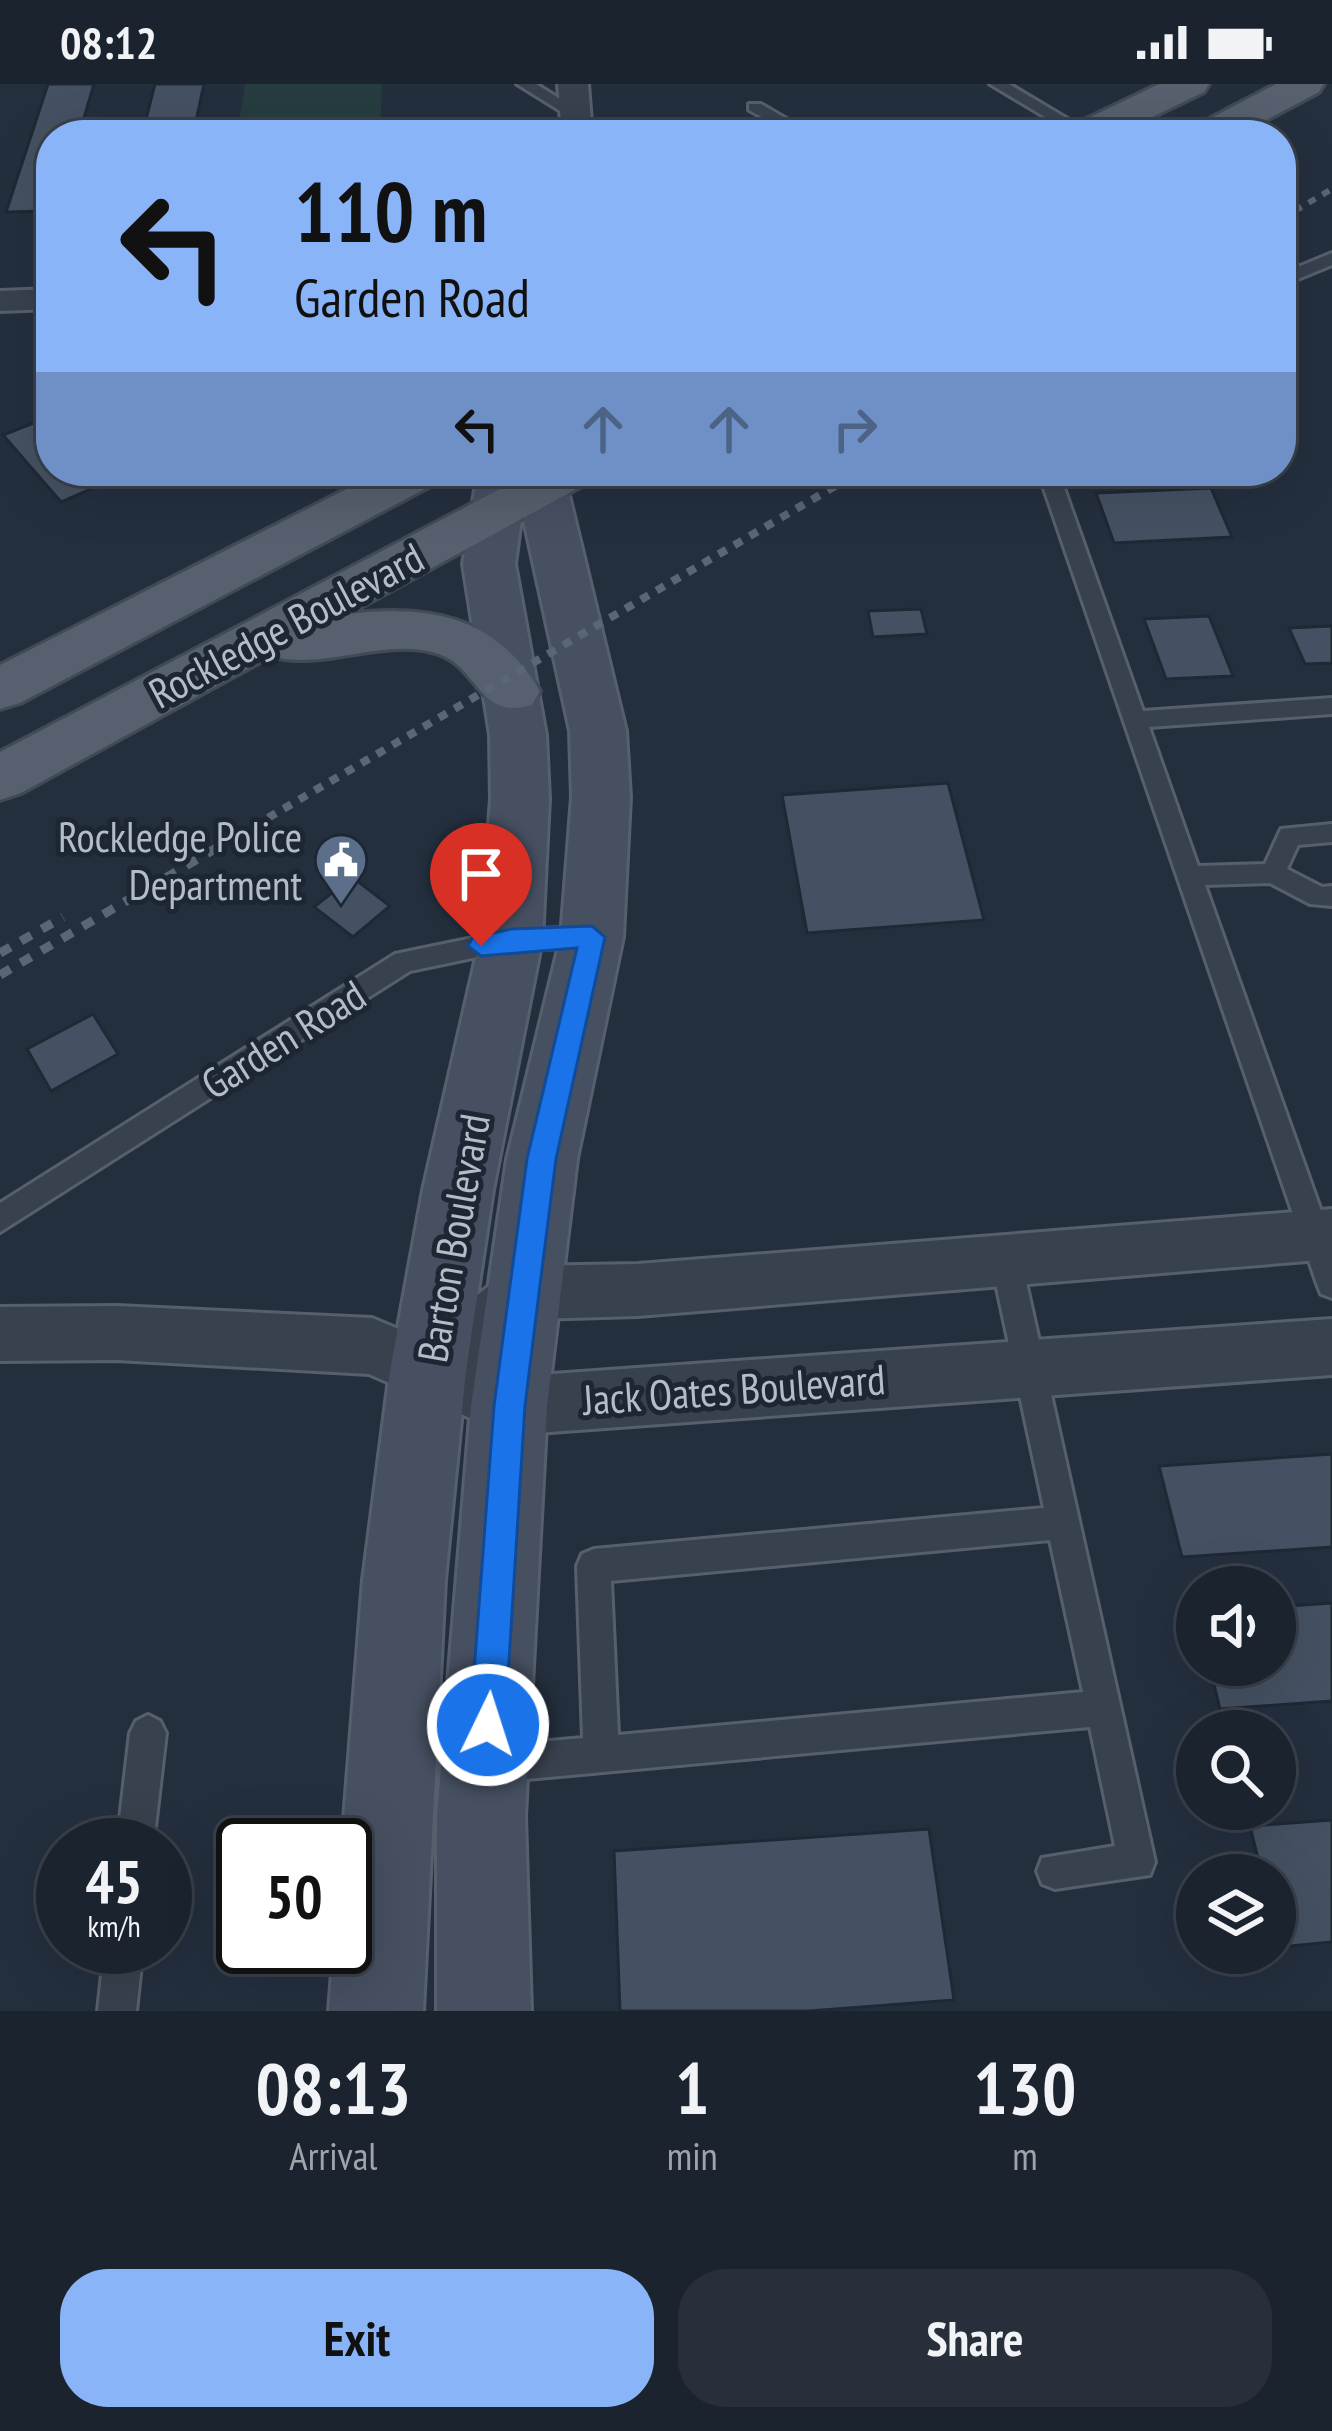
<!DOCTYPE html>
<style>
body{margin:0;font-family:"PT Sans Narrow",sans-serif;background:#282f3a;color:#f1f3f6;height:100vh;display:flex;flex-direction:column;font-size:45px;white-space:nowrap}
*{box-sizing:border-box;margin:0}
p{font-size:39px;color:#a0a4aa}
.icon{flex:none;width:66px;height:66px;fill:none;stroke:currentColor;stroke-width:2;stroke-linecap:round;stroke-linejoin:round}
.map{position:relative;height:1927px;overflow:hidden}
.sheet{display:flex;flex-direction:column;background:#1b232e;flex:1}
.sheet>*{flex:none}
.guide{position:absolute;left:36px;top:36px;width:1260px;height:366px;border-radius:48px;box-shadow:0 12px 48px #0002,0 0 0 3px #39404a;background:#8ab4f8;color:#111;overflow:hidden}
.controls{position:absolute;left:1176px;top:1482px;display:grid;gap:24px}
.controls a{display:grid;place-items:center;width:120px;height:120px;border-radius:50%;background:#1b232e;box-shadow:0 12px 48px #0002,0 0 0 3px #39404a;font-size:60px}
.speed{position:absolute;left:36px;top:1734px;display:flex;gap:24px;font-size:60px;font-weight:700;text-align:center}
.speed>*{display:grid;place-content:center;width:156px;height:156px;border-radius:50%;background:#1b232e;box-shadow:0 12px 48px #0002,0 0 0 3px #39404a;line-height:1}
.speed small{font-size:30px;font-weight:400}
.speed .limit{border:6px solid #111;border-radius:18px;background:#fff;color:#111}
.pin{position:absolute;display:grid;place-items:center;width:102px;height:102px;color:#fff;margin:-123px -51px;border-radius:50% 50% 50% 0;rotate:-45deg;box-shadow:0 0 12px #0007}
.pin .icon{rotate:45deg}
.me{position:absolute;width:132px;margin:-66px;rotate:4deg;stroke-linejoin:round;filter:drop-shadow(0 0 9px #0008)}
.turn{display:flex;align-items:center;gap:42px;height:252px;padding:0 60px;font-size:54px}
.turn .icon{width:156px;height:156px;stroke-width:2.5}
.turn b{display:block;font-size:84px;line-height:102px}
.lanes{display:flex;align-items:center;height:114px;padding:0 60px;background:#0003;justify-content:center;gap:60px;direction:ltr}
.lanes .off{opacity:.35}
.eta{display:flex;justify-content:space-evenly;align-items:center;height:204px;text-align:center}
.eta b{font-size:72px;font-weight:700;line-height:84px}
.action{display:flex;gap:24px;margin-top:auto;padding:24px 60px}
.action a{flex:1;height:138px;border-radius:48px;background:#8ab4f8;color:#111;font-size:48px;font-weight:700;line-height:138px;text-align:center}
.action a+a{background:#282f3a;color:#f1f3f6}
.status{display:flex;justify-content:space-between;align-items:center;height:84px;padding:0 60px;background:#1b232e;direction:ltr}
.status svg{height:33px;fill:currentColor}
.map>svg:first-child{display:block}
.green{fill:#263c3f}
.building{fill:#455162;stroke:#1f2835;stroke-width:3}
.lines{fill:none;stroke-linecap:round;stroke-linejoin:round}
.service-casing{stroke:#565f6c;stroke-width:6}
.minor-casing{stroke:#565f6c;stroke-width:6}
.secondary-casing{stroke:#565f6c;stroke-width:6}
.primary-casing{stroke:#414a57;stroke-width:6}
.service{fill:#38414e;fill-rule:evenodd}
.minor{fill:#38414e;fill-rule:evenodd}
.secondary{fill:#465061;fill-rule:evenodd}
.primary{fill:#56606e;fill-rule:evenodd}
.rail-far2{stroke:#5a6575;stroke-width:6;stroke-dasharray:8 8;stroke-linecap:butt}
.rail-far1{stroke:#5a6575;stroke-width:8;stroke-dasharray:9 9;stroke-linecap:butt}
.rail{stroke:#5a6575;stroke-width:9;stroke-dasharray:12 12;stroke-linecap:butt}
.route{fill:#1a73e8;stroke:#114b97;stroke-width:3}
.labels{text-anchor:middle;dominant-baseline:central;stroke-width:10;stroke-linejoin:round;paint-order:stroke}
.street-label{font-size:42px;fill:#b4bcc9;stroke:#1d2633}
.poi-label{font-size:42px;fill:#b4bcc9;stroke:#1d2633;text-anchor:end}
</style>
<div class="status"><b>08:12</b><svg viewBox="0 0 49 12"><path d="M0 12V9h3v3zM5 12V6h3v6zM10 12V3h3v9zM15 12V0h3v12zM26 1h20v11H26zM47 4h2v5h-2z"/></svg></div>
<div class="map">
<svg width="1332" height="1927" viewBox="0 0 1332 1927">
<rect width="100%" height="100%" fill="#242f3e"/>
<path class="green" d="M 245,0 L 382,0 L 380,51 L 237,51 Z"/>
<g class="building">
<path d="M 48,0 L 94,0 L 79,51 L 51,51 L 51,127 L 6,128 Z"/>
<path d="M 155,0 L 204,0 L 193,51 L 142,51 Z"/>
<path d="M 51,332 L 51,387 L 131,387 L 61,418 L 3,351 Z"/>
<path d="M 1211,404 L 1232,453 L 1114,459 L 1096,409 Z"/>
<path d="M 921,525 L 927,550 L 873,553 L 868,527 Z"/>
<path d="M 1209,532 L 1233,592 L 1166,595 L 1144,535 Z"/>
<path d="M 1332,542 L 1332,579 L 1305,580 L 1289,544 Z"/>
<path d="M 948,699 L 984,836 L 807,849 L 782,711 Z"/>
<path d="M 352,793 L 390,822 L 353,853 L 314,823 Z"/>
<path d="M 93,930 L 118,970 L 51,1007 L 27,965 Z"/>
<path d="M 1332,1370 L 1332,1463 L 1182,1473 L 1159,1382 Z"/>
<path d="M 1332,1519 L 1332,1617 L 1220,1625 L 1209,1581 L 1275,1581 L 1275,1523 Z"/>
<path d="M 1332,1736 L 1332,1858 L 1280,1863 L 1275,1842 L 1275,1791 L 1262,1791 L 1250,1742 Z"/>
<path d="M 929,1745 L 954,1916 L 809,1927 L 620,1927 L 614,1767 Z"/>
</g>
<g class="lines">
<g class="service-casing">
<g id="service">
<path d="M 517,0 L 536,0 L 584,30 L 570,33 Z"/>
<path d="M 990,0 L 1009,0 L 1093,50 L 1075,51 Z"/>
<path d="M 749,20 L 761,20 L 814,51 L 794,51 L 749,26 Z"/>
<path d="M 1332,169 L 1332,181 L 1281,202 L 1281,190 Z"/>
<path d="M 1038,387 L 1058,387 L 1143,627 L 1332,614 L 1332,630 L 1149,643 L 1198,782 L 1265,780 L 1281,745 L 1332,740 L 1332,758 L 1298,761 L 1287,785 L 1322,803 L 1332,802 L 1332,822 L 1310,820 L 1270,799 L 1205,801 L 1332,1158 L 1332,1214 L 1321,1210 L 1317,1200 Z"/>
<path d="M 592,843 L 605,853 L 592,863 L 511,866 L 410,887 L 0,1148 L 0,1119 L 395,870 L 511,846 Z"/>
<path d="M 1006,1162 L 1016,1166 L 1021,1176 L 1155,1778 L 1150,1791 L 1055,1805 L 1042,1800 L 1037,1787 L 1042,1774 L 1115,1762 L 1090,1643 L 495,1698 L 482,1693 L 477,1680 L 482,1667 L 495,1662 L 583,1654 L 577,1482 L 582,1470 L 594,1465 L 1044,1424 L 991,1176 L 996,1166 ZM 1050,1456 L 1083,1608 L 618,1651 L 611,1497 Z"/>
<path d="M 148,1631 L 160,1637 L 166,1649 L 153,1761 L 117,1761 L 130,1649 L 136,1637 Z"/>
<path d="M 105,1863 L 143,1863 L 136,1927 L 98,1927 Z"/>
</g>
</g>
<g class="minor-casing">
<g id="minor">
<path d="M 558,0 L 588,0 L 592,51 L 562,51 Z"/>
<path d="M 51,205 L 51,225 L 0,227 L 0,207 Z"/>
<path d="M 1332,1125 L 1332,1175 L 638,1232 L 535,1235 L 481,1280 L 510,1293 L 1332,1235 L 1332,1291 L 509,1351 L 369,1290 L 117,1276 L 0,1277 L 0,1223 L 117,1222 L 372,1234 L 422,1255 L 504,1190 L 524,1182 L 638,1180 Z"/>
</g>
</g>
<g class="secondary-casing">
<path id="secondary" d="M 478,387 L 559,387 L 567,403 L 626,647 L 630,713 L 623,853 L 577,1075 L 547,1322 L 525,1732 L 531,1927 L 437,1927 L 437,1732 L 471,1322 L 507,1075 L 561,853 L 572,713 L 570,647 L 522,427 L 515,480 L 546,651 L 549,715 L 542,856 L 493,1106 L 466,1287 L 445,1496 L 423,1927 L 329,1927 L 334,1863 L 345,1863 L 342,1761 L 363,1496 L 390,1287 L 423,1106 L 480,856 L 491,715 L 490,651 L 463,480 Z"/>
</g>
<g class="primary-casing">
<g id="primary">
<path d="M 1159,0 L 1209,0 L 1204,8 L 1115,51 L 1064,51 L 1070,43 Z"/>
<path d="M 1276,0 L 1324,0 L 1319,8 L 1238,51 L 1188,51 L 1194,43 Z"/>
<path d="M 382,387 L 446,387 L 438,398 L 20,619 L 0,625 L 0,581 Z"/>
<path d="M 534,387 L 597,387 L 589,398 L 348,530 C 429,520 496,532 540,607 L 532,621 C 476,638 480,579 432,568 C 378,555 322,587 271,572 L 21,709 L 0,716 L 0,668 Z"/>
</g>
</g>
<use href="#service" class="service"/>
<use href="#minor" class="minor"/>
<use href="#secondary" class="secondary"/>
<use href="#primary" class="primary"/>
<path class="rail-far2" d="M 1281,135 L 1332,105"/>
<path class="rail-far1" d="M 237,752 L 861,387"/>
<g class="rail">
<path d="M 0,869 L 63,833"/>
<path d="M 0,891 L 242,749"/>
</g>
</g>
<path class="route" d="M 592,842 L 605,853 L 556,1075 L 539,1209 L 525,1322 L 505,1641 L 500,1653 L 488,1658 L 475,1653 L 470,1641 L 494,1322 L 509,1209 L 527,1075 L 577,864 L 481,872 L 468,862 L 472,854 L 511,845 Z"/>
<defs>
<g id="civic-pin" transform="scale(2.7)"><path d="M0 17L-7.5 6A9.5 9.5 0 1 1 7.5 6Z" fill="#5c6f8a" stroke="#1d2633"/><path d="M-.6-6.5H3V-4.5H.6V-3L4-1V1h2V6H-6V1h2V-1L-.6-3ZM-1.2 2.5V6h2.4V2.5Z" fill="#fff"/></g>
</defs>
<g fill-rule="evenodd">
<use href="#civic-pin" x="341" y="776"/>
</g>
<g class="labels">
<g class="street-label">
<text transform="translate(286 541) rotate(-28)">Rockledge Boulevard</text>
<text transform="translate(283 955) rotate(-32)">Garden Road</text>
<text transform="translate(453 1154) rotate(-80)">Barton Boulevard</text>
<text transform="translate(734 1305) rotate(-4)">Jack Oates Boulevard</text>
</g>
<g class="poi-label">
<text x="302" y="752">Rockledge Police<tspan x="302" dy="48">Department</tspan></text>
</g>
</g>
</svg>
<div class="controls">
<a><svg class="icon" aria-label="sound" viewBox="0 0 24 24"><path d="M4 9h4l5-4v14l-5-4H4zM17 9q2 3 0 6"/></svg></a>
<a><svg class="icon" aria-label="search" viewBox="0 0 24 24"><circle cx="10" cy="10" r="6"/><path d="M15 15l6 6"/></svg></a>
<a><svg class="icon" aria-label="layers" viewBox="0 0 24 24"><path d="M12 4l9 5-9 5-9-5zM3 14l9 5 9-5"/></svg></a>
</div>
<div class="speed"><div>45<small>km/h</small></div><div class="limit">50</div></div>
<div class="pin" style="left:481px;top:862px;background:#d93025"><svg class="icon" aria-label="arrive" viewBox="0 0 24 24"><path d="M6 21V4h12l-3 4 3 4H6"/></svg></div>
<svg class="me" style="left:488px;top:1641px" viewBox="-20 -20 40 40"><circle r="17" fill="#1a73e8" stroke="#fff" stroke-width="3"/><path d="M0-11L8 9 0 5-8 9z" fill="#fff"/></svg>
<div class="guide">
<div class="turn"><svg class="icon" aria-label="left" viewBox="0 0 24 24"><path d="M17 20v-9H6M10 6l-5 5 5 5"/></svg><div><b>110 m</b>Garden Road</div></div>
<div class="lanes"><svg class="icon" aria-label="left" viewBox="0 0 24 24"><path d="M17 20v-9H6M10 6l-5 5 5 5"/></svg><svg class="icon off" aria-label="ahead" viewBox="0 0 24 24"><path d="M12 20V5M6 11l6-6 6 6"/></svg><svg class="icon off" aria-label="ahead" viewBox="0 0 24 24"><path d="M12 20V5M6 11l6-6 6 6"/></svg><svg class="icon off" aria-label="right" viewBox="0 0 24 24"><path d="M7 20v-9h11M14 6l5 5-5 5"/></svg></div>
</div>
</div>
<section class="sheet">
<div class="eta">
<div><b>08:13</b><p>Arrival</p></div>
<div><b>1</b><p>min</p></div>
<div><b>130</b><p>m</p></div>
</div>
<div class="action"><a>Exit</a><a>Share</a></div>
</section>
